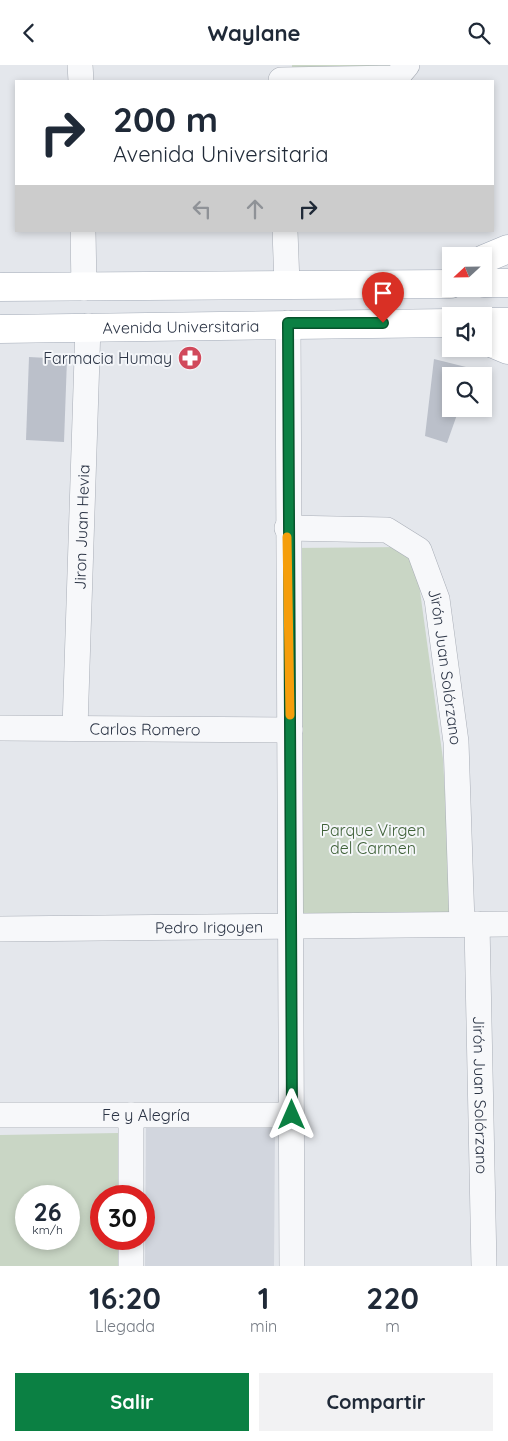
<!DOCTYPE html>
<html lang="es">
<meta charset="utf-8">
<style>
body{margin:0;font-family:Quicksand,sans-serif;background:#f2f2f3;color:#1f2937;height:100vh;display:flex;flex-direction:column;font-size:19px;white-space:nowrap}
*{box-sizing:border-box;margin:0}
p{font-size:16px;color:#747a83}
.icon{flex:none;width:28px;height:28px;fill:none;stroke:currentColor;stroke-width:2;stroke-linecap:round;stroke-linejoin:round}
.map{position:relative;height:1201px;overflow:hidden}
.details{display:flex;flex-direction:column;background:#fff;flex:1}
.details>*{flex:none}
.guide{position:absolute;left:15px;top:15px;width:479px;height:152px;border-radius:0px;box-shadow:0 2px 8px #0003;background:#fff;color:#1f2937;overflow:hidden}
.needle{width:32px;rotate:248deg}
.buttons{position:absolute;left:442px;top:182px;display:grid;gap:10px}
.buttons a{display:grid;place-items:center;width:50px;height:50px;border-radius:0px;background:#fff;box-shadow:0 2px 8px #0003;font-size:25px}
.speed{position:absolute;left:15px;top:1120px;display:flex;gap:10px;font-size:25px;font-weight:700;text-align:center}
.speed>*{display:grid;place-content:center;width:65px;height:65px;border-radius:50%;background:#fff;box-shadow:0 2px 8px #0003;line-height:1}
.speed small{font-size:12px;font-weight:400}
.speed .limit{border:8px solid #d22;background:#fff;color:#111}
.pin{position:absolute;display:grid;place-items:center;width:42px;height:42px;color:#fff;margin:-51px -21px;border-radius:50% 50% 50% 0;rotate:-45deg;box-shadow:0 0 5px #0007}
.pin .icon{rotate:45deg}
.me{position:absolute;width:55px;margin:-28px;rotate:0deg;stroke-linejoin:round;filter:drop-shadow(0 0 4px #0008)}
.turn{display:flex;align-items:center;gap:18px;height:105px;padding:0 15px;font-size:22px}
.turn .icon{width:65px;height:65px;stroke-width:2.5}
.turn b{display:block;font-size:35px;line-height:42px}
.lanes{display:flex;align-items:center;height:48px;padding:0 15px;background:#0003;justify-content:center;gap:25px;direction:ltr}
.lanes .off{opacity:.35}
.eta{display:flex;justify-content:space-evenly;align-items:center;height:85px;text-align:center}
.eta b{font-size:30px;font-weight:800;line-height:35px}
.action{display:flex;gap:10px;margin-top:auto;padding:10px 15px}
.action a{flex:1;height:58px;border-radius:0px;background:#0b8043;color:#fff;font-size:20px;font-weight:800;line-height:58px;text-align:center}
.action a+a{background:#f2f2f3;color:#1f2937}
header{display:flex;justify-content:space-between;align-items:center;height:65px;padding:0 15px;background:#fff;font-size:22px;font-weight:800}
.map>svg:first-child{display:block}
.built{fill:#d2d6de}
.green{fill:#c9d6c5;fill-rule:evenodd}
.building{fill:#bbc0ca}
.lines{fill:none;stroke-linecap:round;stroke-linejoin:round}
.minor-casing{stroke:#a9aeb7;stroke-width:26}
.primary-casing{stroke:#a3abb8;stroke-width:29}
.minor{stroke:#f7f8fa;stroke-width:25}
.primary{stroke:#fff;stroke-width:28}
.route-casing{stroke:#07532c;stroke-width:12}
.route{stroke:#0b8043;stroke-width:9}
.slow{stroke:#f59e0b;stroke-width:9}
.labels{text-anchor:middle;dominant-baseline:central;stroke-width:4;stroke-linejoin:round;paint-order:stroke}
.street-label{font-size:16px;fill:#2b3445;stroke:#f4f6f9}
.poi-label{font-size:16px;fill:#2b3445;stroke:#f4f6f9;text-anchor:end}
.park-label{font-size:16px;fill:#3f6138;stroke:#f4f6f9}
</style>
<header><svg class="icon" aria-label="back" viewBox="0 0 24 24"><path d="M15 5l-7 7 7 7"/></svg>Waylane<svg class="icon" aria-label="search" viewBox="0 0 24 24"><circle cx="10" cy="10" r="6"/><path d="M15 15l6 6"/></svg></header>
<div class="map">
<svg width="508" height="1201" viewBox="0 0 508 1201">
<rect width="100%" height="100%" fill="#e4e7ec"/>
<path class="built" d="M 146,1063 L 275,1063 L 274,1201 L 145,1201 Z"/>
<g class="green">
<path d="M 292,0 L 393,0 L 392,3 L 292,3 Z"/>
<path d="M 405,482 L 416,497 L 443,694 L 452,850 L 298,850 L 291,483 Z"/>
<path d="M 118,1068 L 119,1131 L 101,1131 L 101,1174 L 120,1174 L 121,1201 L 0,1201 L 0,1070 ZM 26,1131 L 69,1131 L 69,1174 L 26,1174 Z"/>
</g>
<g class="building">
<path d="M 29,292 L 67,294 L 64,377 L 26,375 Z"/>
<path d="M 434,294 L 474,304 L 471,311 L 451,311 L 451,344 L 459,344 L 447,378 L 425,371 Z"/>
</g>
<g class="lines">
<g class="minor-casing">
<g id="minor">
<path d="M 80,0 L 81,16"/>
<path d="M 281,15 L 396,13 L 407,0"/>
<path d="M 83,166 L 84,223"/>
<path d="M 285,166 L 287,219"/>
<path d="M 288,258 L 292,1201"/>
<path id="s1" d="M 287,463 L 387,465 L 419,485 L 437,534 L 456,677 L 462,859"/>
<path id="s2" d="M 0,663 L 290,665"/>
<path id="s3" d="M 75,663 L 88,261"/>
<path id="s4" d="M 477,859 L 484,1201"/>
<path id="s5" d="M 0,864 L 508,859"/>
<path id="s6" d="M 0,1050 L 291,1050"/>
<path d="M 131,1050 L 131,1131"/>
<path d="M 131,1174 L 131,1201"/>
</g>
</g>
<g class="primary-casing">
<g id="primary">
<path d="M 484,194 L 508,184"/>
<path d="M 484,218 L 508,218"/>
<path d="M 0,222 L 451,219"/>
<path d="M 484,257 L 508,257"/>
<path id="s7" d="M 0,264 L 451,258"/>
<path d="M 484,275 L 508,285"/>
</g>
</g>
<use href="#minor" class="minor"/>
<use href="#primary" class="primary"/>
</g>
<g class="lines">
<g class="route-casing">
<path id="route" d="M 292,1050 L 288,258 L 383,258"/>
</g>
<use href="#route" class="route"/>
<path class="slow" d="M 287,472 L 290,650"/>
</g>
<defs>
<g id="pharmacy-disc" transform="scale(1.25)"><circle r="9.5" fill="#d1495b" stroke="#f4f6f9"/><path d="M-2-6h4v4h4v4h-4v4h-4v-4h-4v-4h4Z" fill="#fff"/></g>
</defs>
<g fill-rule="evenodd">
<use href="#pharmacy-disc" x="190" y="293"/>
</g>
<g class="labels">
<g class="street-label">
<text stroke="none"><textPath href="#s7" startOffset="181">Avenida Universitaria</textPath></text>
<text stroke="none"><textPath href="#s3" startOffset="201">Jiron Juan Hevia</textPath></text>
<text stroke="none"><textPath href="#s1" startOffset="258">Jirón Juan Solórzano</textPath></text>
<text stroke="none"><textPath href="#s2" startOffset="145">Carlos Romero</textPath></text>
<text stroke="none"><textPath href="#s5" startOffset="209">Pedro Irigoyen</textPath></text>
<text stroke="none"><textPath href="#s4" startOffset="171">Jirón Juan Solórzano</textPath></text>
<text stroke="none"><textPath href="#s6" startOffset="146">Fe y Alegría</textPath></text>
</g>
<g class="poi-label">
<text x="172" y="293">Farmacia Humay</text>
</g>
<g class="park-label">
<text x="373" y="765">Parque Virgen<tspan x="373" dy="18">del Carmen</tspan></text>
</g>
</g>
</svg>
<div class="buttons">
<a><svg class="needle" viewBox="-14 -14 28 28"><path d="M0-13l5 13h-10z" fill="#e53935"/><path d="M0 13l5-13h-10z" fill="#747a83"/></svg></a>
<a><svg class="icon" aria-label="sound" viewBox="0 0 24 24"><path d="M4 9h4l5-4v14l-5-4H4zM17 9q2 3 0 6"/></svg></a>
<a><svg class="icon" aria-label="search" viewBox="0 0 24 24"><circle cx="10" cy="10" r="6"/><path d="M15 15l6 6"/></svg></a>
</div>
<div class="speed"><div>26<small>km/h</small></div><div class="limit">30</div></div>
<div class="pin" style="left:383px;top:258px;background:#d93025"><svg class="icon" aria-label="arrive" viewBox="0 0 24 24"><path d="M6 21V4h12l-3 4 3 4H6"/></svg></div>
<svg class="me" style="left:292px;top:1050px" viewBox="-20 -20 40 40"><path d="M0-17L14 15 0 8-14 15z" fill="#0b8043" stroke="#fff" stroke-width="4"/></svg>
<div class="guide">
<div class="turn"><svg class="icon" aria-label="right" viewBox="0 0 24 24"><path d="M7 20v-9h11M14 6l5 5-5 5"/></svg><div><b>200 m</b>Avenida Universitaria</div></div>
<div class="lanes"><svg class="icon off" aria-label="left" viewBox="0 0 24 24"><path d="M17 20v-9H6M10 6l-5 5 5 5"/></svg><svg class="icon off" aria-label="ahead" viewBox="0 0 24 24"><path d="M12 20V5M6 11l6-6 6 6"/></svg><svg class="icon" aria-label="right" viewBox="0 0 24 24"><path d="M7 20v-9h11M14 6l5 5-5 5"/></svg></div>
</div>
</div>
<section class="details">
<div class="eta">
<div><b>16:20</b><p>Llegada</p></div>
<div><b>1</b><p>min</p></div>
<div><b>220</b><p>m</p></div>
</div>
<div class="action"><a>Salir</a><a>Compartir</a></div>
</section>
